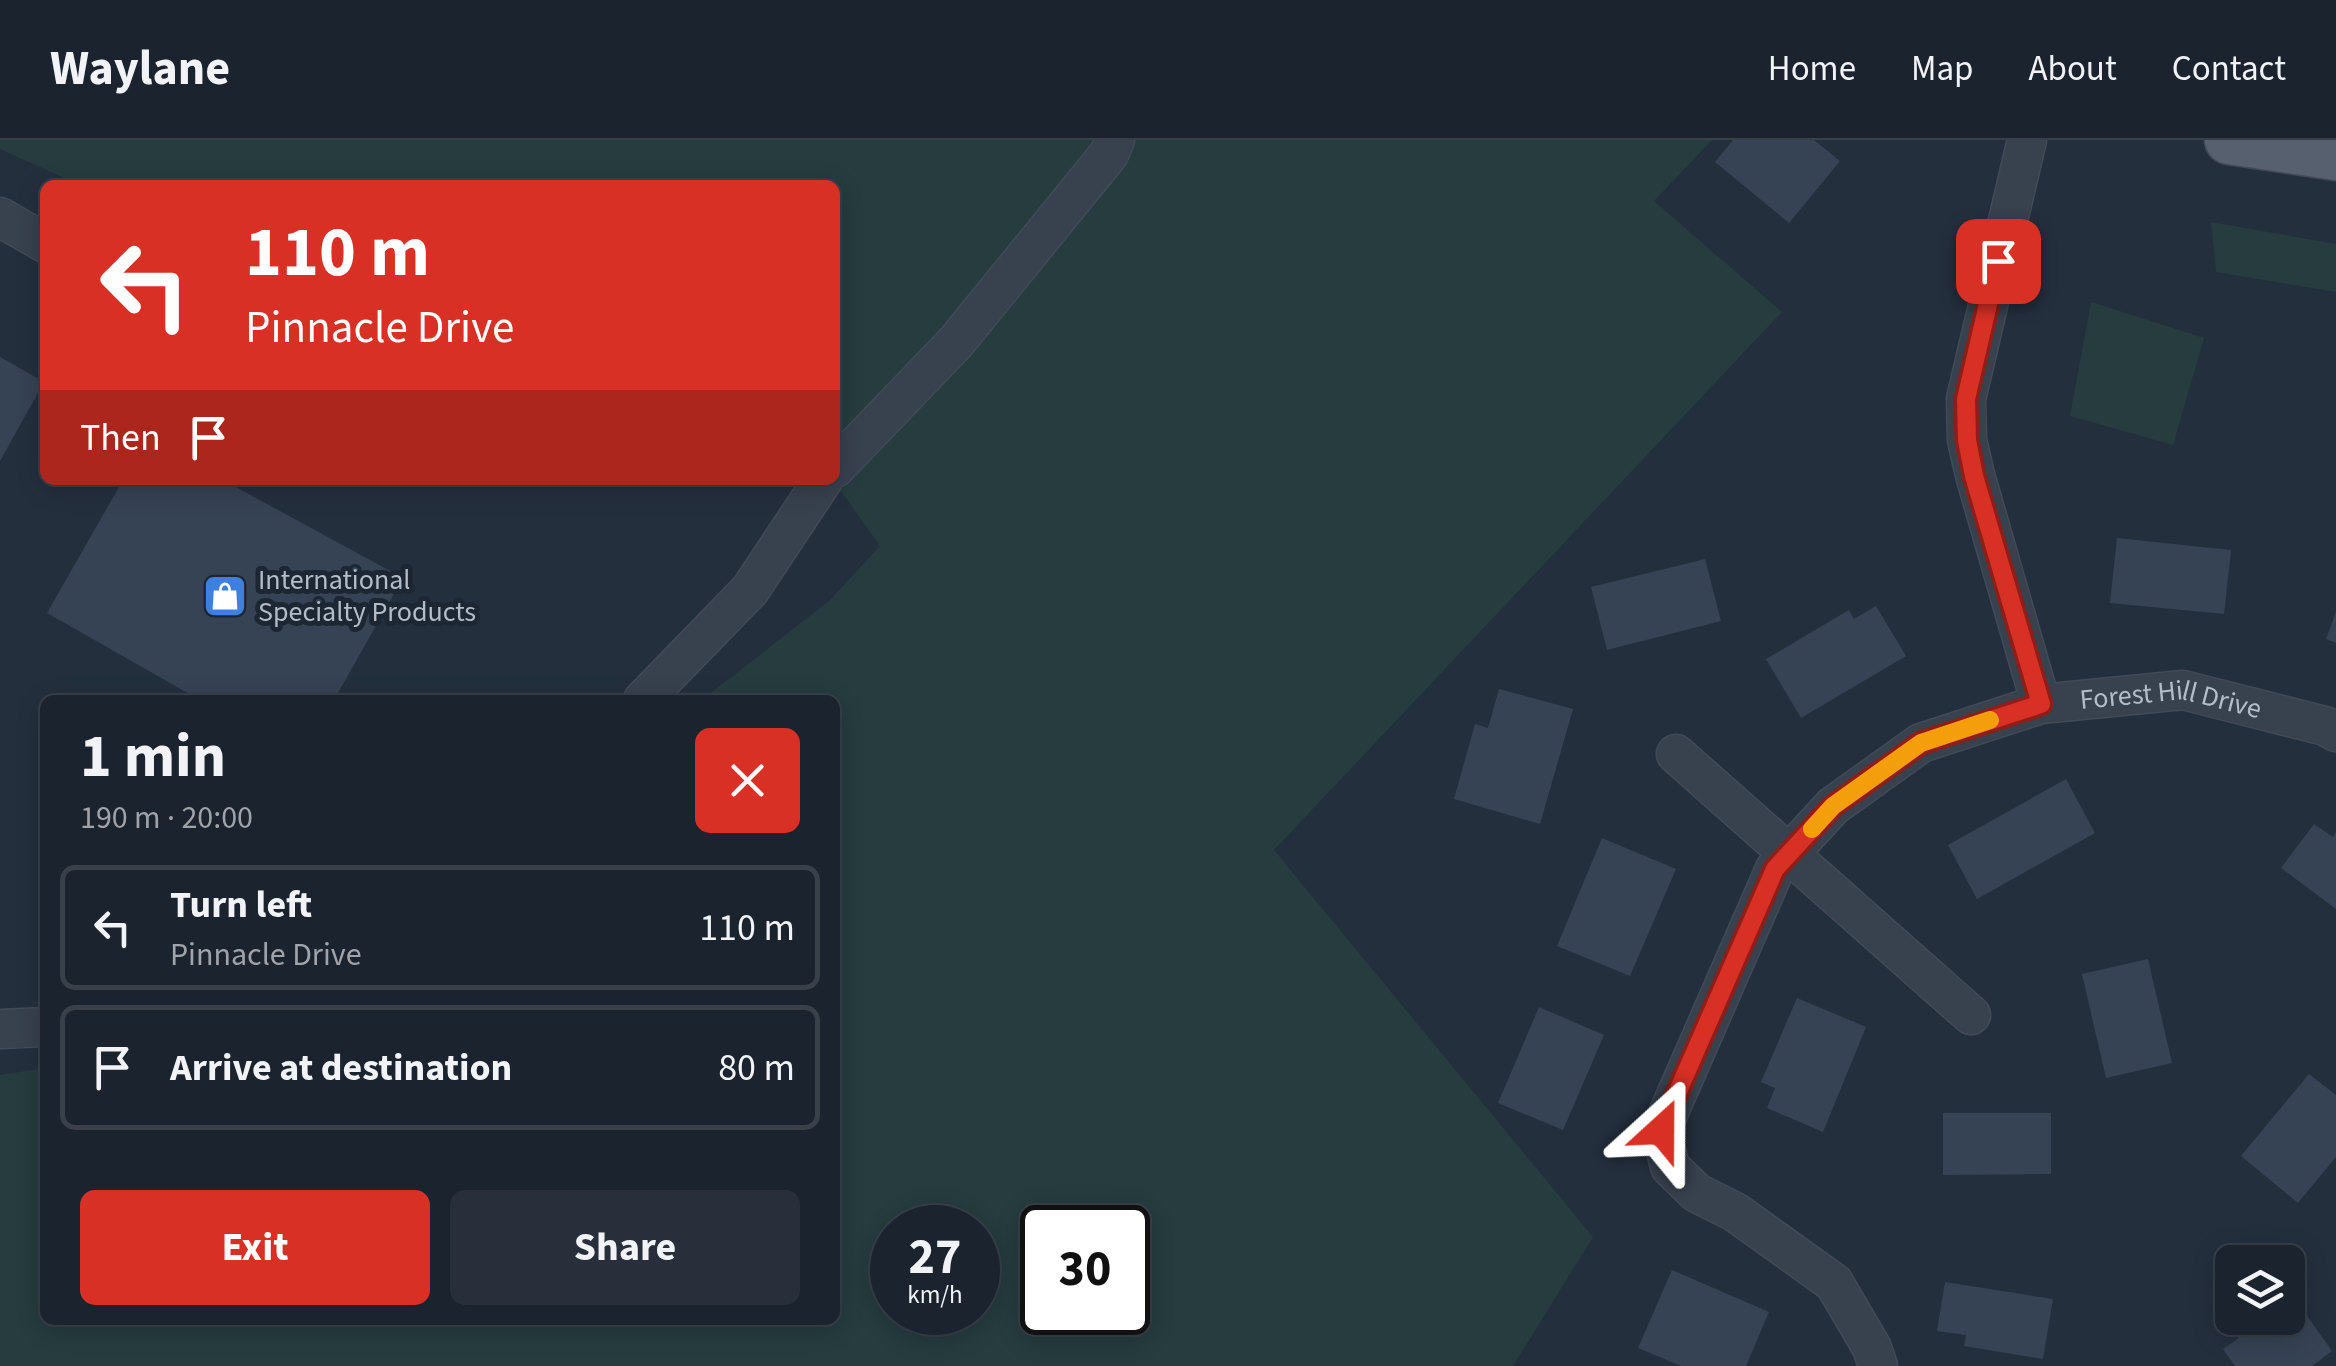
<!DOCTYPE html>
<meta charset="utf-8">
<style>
body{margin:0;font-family:"Source Sans 3",sans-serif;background:#282f3a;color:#f1f3f6;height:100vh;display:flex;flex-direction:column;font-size:38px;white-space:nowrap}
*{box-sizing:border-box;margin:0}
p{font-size:32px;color:#a0a4aa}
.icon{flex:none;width:55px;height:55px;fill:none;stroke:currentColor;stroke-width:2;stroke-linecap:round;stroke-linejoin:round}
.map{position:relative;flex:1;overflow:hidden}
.sheet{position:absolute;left:40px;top:555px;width:800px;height:630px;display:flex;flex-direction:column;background:#1b232e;border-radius:15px;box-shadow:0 5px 25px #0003,0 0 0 2px #39404a}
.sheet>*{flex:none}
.guide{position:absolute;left:40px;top:40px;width:800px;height:305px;border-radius:15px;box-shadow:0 5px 25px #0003,0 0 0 2px #39404a;background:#d93025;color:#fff;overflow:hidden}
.fabs{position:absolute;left:2215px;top:1105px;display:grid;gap:20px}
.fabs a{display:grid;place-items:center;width:90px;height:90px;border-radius:15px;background:#1b232e;box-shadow:0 5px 25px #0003,0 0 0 2px #39404a;font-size:50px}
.speed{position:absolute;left:870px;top:1065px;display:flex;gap:20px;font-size:50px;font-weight:700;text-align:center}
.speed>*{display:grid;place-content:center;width:130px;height:130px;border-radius:50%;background:#1b232e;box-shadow:0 5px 25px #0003,0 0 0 2px #39404a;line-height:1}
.speed small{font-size:25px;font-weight:400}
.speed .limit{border:5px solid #111;border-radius:15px;background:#fff;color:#111}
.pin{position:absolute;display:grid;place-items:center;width:85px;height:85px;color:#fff;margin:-42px;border-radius:20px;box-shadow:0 5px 15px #0006}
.me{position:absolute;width:110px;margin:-55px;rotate:24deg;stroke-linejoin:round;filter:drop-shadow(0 0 8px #0008)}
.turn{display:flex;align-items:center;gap:35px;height:210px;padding:0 40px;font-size:45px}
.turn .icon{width:130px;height:130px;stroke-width:2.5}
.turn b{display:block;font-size:70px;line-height:85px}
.then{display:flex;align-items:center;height:95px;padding:0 40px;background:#0003;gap:20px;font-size:38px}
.round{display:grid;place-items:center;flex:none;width:105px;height:105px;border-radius:15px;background:#282f3a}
.overview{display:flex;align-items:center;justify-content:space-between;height:170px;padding:0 40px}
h1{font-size:60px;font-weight:700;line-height:75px}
.cta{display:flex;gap:20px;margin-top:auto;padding:20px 40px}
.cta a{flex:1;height:115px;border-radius:15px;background:#d93025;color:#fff;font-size:40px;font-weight:700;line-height:115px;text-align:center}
.cta a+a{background:#282f3a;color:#f1f3f6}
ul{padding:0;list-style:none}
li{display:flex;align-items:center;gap:30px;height:125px;margin:0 20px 15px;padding:0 20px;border:5px solid #39404a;border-radius:15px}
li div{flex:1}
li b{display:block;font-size:38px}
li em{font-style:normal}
header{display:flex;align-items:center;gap:60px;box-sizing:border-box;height:140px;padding:0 50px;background:#1b232e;border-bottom:2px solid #39404a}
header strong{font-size:48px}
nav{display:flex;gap:55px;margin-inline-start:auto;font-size:35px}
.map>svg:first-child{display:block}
.green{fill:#263c3f;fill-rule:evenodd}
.building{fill:#364354}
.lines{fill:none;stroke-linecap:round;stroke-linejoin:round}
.minor-casing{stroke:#414a57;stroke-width:41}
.major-casing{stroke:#414a57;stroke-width:51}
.minor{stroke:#38414e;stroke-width:38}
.major{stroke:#56606e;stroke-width:48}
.route-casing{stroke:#8d1f18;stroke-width:25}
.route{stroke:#d93025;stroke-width:18}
.slow{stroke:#f59e0b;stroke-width:18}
.labels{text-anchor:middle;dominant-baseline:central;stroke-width:10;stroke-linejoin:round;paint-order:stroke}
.poi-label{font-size:28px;fill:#b4bcc9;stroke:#1d2633;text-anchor:start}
.street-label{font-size:28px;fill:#b4bcc9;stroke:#1d2633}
</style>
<header>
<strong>Waylane</strong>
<nav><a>Home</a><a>Map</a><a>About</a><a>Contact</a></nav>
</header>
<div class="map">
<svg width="2336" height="1226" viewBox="0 0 2336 1226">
<rect width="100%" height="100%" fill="#242f3e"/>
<g class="green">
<path d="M 0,0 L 1712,0 L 1654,61 L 1782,172 L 1274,710 L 1593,1097 L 1513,1226 L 0,1226 L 0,935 L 45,928 L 45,1180 L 835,1180 L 835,560 L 702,560 L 829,461 L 880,406 L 833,340 L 835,340 L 835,45 L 80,45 L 0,9 ZM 892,1088 L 978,1088 L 978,1172 L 892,1172 ZM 1042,1088 L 1128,1088 L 1128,1172 L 1042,1172 Z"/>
<path d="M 2211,82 L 2336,104 L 2336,152 L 2216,132 Z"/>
<path d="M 2091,162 L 2204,198 L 2173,305 L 2070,276 Z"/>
</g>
<g class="building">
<path d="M 1733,0 L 1814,0 L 1840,21 L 1789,83 L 1715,22 Z"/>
<path d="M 0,217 L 44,242 L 0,321 Z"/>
<path d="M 123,340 L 223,340 L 403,438 L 334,560 L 200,560 L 47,473 Z"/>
<path d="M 2117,398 L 2231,410 L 2224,474 L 2110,463 Z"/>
<path d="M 1705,419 L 1721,481 L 1607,510 L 1591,447 Z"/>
<path d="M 1876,466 L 1906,516 L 1801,578 L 1766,519 L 1849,470 L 1854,479 Z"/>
<path d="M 2336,472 L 2336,503 L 2326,499 Z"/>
<path d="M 1499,549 L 1573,569 L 1540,684 L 1454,659 L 1475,584 L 1488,588 Z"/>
<path d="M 2066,639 L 2095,693 L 1977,759 L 1948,705 Z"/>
<path d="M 2314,684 L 2333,697 L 2336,692 L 2336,769 L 2281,728 Z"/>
<path d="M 1602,698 L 1676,729 L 1630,836 L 1557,806 Z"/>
<path d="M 2148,819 L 2172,923 L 2106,938 L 2082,834 Z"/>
<path d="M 1797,858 L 1866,887 L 1823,992 L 1767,968 L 1775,948 L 1761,942 Z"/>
<path d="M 1539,867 L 1604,895 L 1563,990 L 1498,963 Z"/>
<path d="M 2309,934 L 2336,955 L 2336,1017 L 2298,1063 L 2241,1016 Z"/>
<path d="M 1943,973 L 2051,973 L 2051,1034 L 1943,1035 Z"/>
<path d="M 1672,1130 L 1769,1172 L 1746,1226 L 1681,1226 L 1638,1208 Z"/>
<path d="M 1945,1142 L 2053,1159 L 2043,1219 L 1964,1206 L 1966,1195 L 1937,1191 Z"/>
<path d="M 2232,1149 L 2232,1178 L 2288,1178 L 2288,1149 L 2332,1211 L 2312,1226 L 2235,1226 L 2223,1209 L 2239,1198 L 2213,1162 Z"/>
</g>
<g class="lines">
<g class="minor-casing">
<g id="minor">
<path d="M 2027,0 L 1966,259 L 1967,300 L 1975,335 L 2041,564"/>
<path d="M 0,77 L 45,103"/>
<path d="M 835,328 L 956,202 L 1109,14 L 1115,0"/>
<path d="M 643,560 L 750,450 L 823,340"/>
<path d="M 1676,614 L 1971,875"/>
<path d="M 0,889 L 45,887"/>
<path id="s1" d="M 1878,1226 L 1872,1208 L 1834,1143 L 1735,1072 L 1697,1053 L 1670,1027 L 1661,990 L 1775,729 L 1833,666 L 1921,603 L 2041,564 L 2183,550 L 2325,586 L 2336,592"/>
</g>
</g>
<g class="major-casing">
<path id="major" d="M 2229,0 L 2336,16"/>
</g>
<use href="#minor" class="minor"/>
<use href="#major" class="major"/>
</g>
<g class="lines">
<g class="route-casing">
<path id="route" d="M 1661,990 L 1775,729 L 1833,666 L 1921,603 L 2041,564 L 1974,336 L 1967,300 L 1966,259 L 1998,121"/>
</g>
<use href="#route" class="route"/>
<path class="slow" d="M 1812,689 L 1833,666 L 1921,603 L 1990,580"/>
</g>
<defs>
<g id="shop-square" transform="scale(2.25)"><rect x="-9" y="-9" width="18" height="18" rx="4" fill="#3f7fe0" stroke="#1d2633"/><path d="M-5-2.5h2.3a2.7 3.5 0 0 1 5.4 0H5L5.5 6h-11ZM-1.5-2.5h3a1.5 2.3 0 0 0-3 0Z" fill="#fff"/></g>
</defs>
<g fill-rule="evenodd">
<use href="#shop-square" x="225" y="456"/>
</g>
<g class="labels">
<g class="poi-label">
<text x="258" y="440">International<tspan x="258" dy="32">Specialty Products</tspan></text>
</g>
<g class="street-label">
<text stroke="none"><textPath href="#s1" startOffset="1070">Forest Hill Drive</textPath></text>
</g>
</g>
</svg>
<div class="fabs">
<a><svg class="icon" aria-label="layers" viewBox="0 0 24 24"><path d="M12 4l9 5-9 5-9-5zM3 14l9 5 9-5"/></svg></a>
</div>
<div class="speed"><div>27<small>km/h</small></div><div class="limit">30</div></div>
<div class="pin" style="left:1998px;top:121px;background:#d93025"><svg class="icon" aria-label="arrive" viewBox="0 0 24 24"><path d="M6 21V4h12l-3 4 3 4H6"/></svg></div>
<svg class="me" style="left:1661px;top:990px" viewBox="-20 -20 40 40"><path d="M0-17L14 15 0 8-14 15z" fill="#d93025" stroke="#fff" stroke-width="4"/></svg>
<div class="guide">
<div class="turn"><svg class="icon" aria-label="left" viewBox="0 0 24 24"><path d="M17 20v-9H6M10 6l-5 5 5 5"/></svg><div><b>110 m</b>Pinnacle Drive</div></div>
<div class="then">Then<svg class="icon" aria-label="arrive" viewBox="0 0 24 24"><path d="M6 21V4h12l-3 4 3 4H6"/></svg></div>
</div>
<section class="sheet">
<div class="overview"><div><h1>1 min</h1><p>190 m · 20:00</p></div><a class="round" style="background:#d93025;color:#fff"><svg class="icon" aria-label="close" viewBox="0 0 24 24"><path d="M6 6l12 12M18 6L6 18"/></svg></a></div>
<ul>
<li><svg class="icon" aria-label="left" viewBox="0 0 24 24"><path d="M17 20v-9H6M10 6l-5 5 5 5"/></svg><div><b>Turn left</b><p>Pinnacle Drive</p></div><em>110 m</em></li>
<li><svg class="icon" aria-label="arrive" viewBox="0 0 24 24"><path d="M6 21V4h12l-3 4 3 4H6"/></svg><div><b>Arrive at destination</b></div><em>80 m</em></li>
</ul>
<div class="cta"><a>Exit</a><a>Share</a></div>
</section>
</div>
